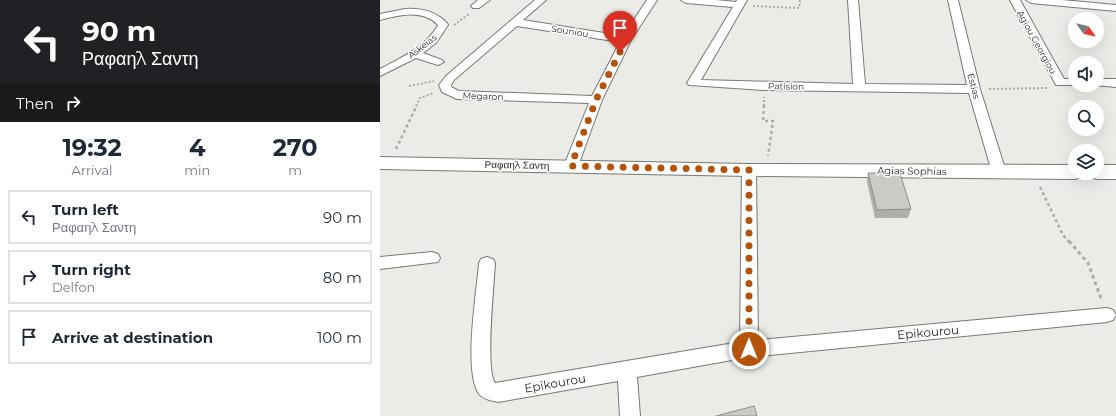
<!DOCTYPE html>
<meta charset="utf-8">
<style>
body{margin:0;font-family:Montserrat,sans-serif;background:#f2f2f3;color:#1f2937;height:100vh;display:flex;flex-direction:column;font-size:15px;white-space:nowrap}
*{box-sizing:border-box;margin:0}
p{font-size:13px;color:#747a83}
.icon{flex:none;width:22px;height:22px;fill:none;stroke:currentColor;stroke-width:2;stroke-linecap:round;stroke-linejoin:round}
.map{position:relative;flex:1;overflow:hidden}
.drawer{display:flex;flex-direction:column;background:#fff;width:380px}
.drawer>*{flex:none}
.banner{background:#202124;color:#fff;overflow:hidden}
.needle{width:26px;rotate:124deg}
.controls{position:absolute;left:688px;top:12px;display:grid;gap:8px}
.controls a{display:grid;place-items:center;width:36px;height:36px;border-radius:50%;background:#fff;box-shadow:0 4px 16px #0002;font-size:20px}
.pin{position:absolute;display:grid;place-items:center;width:34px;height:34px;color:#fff;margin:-41px -17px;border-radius:50% 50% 50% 0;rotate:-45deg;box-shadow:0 0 4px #0007}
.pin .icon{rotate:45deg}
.me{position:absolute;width:44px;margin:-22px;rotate:0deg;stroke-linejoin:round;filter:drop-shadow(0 0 3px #0008)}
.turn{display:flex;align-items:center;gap:14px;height:84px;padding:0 16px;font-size:18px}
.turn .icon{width:52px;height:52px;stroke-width:2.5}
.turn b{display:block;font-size:28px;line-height:34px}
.then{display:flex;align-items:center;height:38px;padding:0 16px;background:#0003;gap:8px;font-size:15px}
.eta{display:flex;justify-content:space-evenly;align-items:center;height:68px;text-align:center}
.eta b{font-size:24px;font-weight:700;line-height:28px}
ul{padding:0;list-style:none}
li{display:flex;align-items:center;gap:12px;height:54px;margin:0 8px 6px;padding:0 8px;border:2px solid #e0e1e3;border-radius:0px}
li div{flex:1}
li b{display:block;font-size:15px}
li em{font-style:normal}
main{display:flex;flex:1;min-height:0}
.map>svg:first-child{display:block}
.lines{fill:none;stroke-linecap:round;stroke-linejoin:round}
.street-casing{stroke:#787975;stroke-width:2}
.secondary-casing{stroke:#787975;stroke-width:2}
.path-far2{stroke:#abaca8;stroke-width:2;stroke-dasharray:2 2;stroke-linecap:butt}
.path-far1{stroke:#abaca8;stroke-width:2.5;stroke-dasharray:3 3;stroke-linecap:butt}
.path{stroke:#abaca8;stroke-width:3;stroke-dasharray:3.5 3.5;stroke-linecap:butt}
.street{fill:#fff;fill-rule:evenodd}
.secondary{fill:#fff;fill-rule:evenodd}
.wall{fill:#aeafab}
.building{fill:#cacbc7;stroke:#8d8e8b}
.route{stroke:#b45309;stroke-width:7;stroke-dasharray:0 12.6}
.labels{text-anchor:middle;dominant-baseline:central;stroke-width:3;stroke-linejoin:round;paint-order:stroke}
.far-street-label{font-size:9px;fill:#2a2b29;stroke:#fff}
.street-label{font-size:10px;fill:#2a2b29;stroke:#fff}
.near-street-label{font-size:12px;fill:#2a2b29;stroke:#fff}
</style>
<main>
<section class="drawer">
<div class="banner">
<div class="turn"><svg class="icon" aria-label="left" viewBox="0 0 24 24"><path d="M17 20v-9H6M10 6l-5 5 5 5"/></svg><div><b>90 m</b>Ραφαηλ Σαντη</div></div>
<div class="then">Then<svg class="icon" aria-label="right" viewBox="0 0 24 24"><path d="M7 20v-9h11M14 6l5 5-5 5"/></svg></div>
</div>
<div class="eta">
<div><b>19:32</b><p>Arrival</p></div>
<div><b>4</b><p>min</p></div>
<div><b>270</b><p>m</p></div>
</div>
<ul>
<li><svg class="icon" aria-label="left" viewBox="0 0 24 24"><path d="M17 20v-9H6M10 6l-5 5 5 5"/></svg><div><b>Turn left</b><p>Ραφαηλ Σαντη</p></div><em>90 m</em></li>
<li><svg class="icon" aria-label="right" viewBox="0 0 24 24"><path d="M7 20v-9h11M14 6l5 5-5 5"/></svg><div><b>Turn right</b><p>Delfon</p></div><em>80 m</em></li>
<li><svg class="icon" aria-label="arrive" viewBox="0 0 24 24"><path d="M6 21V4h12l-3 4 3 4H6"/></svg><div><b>Arrive at destination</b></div><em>100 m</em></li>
</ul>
</section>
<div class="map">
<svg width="736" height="416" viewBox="0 0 736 416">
<rect width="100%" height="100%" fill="#ebece8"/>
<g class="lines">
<g class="street-casing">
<g id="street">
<path d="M 98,0 L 110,0 L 99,8 L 93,8 L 91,6 Z"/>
<path d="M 155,0 L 166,0 L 143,20 L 243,36 L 267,0 L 277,0 L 251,40 L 222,100 L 198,166 L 196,169 L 191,171 L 186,169 L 184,166 L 209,103 L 77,99 L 62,92 L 59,85 L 66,76 ZM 137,26 L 240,42 L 212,96 L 79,91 L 71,87 L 71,85 L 74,80 Z"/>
<path d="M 301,0 L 336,0 L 356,2 L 357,0 L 367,0 L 321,80 L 473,84 L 468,0 L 478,0 L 485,84 L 587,85 L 568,0 L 578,0 L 600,89 L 626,172 L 624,175 L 619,177 L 614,175 L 612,172 L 589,93 L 384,90 L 309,85 L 307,83 L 353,7 L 306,3 Z"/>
<path d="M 630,0 L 640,0 L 684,79 L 695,79 L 695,85 L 699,85 L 676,85 Z"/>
<path d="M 646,0 L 682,0 L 736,5 L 736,11 L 651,3 Z"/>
<path d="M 25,9 C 41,8 55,11 67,23 L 68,25 L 56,43 L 43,53 L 62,60 L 64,62 L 58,65 L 36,58 L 0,76 L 0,69 C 21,58 46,47 58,25 C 42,9 20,15 0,20 L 0,14 Z"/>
<path d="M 717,79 L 736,79 L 736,87 L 713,85 L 717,85 Z"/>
<path d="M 369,165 L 374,167 L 376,170 L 378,340 L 727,308 L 733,310 L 736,315 L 733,320 L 727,322 L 369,357 L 257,377 L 260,416 L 240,416 L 238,381 L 118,402 C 112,401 103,399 99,394 C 83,371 97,291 99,263 L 101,259 L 107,257 L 113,259 L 115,263 C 114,283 105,371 115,383 L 360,342 L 362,170 L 364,167 Z"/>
<path d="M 52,252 L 58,254 L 60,258 L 58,262 L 0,269 L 0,257 Z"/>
</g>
</g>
<g class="secondary-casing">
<g id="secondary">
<path d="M 0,157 L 369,164 L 695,165 L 695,173 L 704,173 L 702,177 L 695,179 L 369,176 L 0,169 Z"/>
<path d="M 717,165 L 736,165 L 736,179 L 717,179 L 710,177 L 708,173 L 717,173 Z"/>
</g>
</g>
<g class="path-far2">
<path d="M 373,6 L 419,8 L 420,0"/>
<path d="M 74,25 L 89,14"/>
<path d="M 29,86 L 54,81"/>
<path d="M 609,89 L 668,88"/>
<path d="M 36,106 L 40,98 L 54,93"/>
<path d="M 384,106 L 384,97"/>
</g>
<g class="path-far1">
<path d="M 384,105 L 383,121 L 393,121 L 388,156"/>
<path d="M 16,149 L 37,105"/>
<path d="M 660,187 L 683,235 L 689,242"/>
</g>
<path class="path" d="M 689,241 L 708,263 L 722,301"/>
<use href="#street" class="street"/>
<use href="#secondary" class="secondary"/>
</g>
<path class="wall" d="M 488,173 L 531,209 L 528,218 L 495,218 L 487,182 Z"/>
<g class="building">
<path d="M 488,173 L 520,173 L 531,209 L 497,210 Z"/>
<path d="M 374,406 L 377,416 L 336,416 Z"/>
</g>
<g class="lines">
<path class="route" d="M 240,52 L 216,100 L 191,166 L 369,170 L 369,349"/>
</g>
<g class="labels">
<g class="far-street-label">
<text transform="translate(190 31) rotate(9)">Souniou</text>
<text transform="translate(657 42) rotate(61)">Agiou Georgiou</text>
<text transform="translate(42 46) rotate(-38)">Askeias</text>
<text transform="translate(406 86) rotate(1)">Patision</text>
<text transform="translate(594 86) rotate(75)">Estias</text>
<text transform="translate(103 96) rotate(2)">Megaron</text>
</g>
<g class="street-label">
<text transform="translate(137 165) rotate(1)">Ραφαηλ Σαντη</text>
<text transform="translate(532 171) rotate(1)">Agias Sophias</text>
</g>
<g class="near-street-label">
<text transform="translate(548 332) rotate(-5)">Epikourou</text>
<text transform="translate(175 383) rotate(-10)">Epikourou</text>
</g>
</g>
</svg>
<div class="controls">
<a><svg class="needle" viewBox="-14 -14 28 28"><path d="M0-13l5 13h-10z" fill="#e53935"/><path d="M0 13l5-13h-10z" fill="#747a83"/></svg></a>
<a><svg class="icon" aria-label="sound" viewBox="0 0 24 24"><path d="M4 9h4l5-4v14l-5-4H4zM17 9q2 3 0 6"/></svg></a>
<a><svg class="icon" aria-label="search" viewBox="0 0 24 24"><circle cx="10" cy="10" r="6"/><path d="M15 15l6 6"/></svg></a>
<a><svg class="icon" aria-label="layers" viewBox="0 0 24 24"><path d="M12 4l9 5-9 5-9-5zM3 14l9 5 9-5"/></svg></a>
</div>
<div class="pin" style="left:240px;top:52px;background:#d93025"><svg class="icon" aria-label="arrive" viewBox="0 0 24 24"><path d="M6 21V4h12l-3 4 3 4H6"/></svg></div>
<svg class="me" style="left:369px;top:349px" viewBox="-20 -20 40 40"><circle r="17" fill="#b45309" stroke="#fff" stroke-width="3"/><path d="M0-11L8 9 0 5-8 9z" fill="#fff"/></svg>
</div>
</main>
